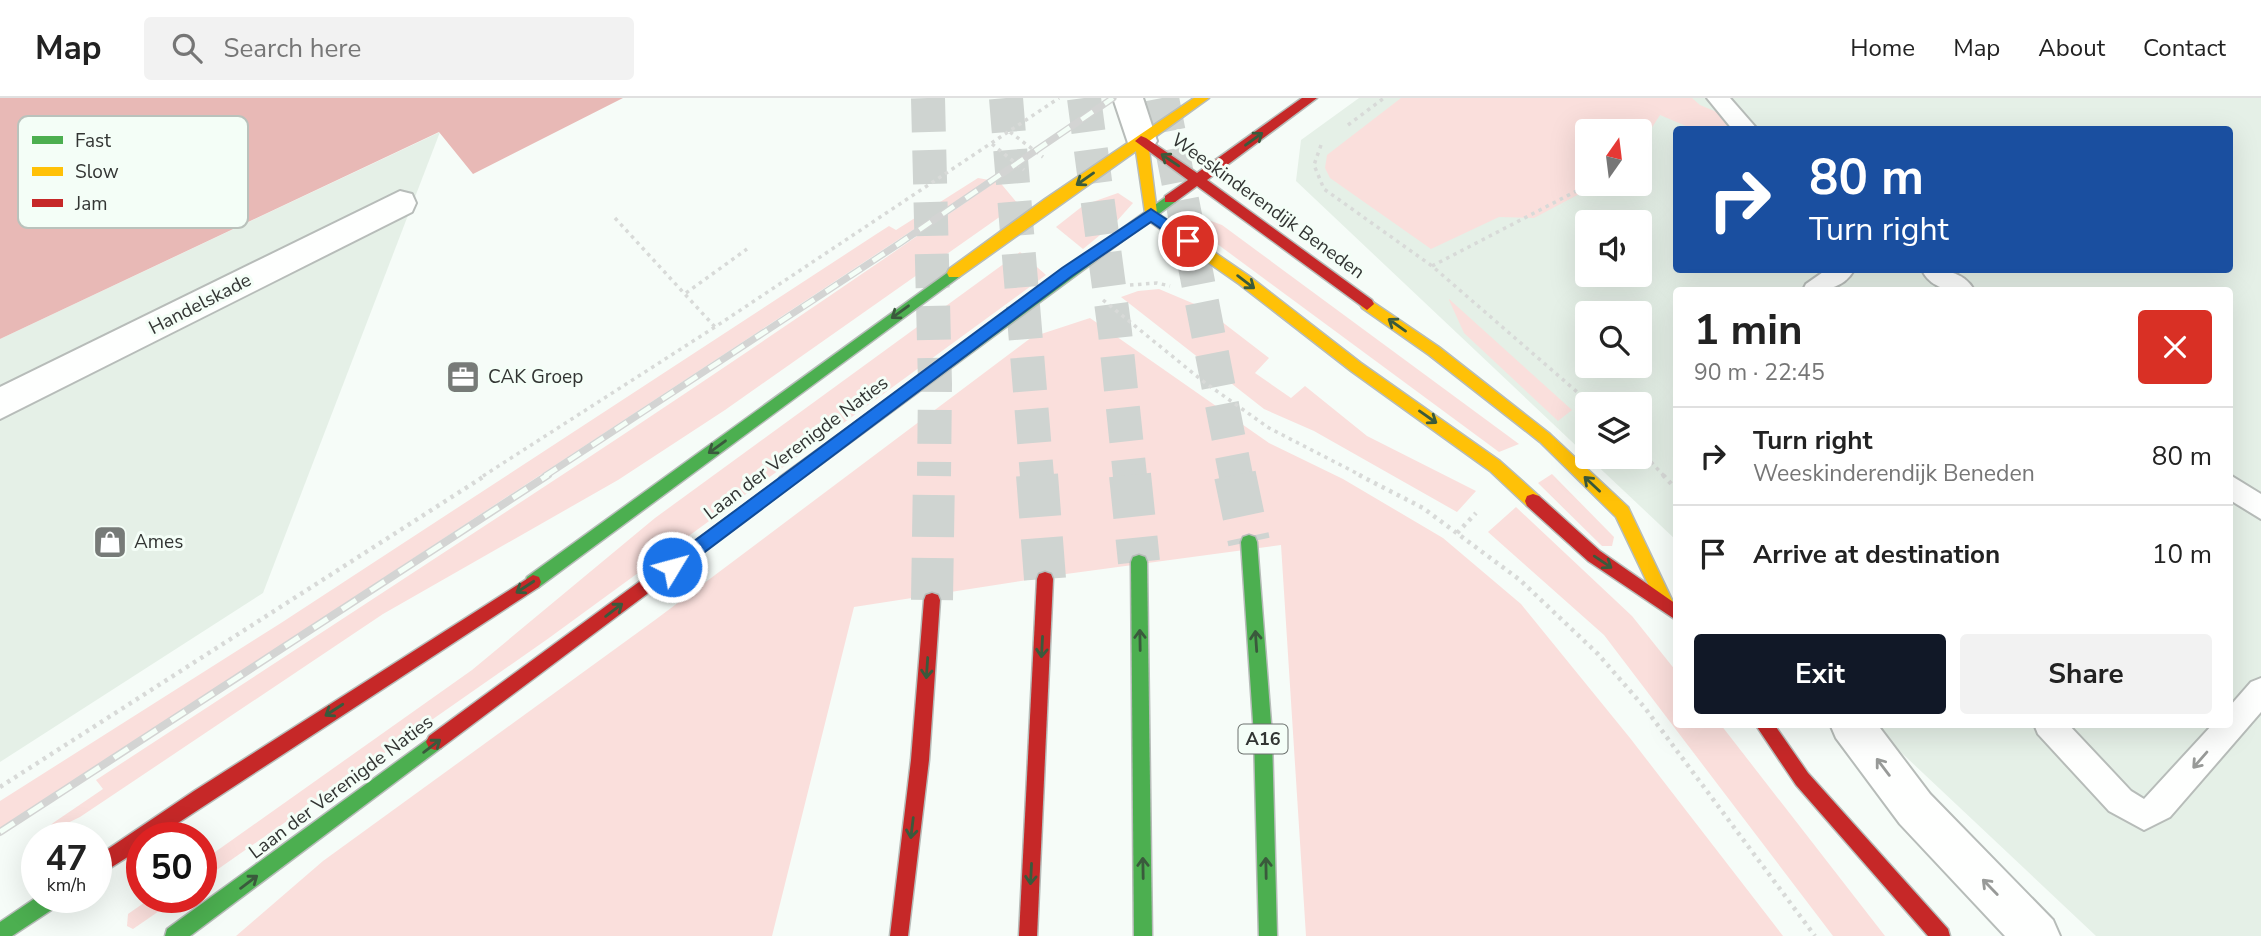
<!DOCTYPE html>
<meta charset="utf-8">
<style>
body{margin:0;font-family:"Nunito Sans",sans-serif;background:#f2f2f2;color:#222;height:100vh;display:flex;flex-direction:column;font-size:26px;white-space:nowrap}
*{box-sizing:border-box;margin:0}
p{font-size:23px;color:#767676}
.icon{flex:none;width:38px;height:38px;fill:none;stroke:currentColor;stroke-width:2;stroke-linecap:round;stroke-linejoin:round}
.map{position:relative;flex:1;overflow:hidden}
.details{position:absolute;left:1673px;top:189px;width:560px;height:441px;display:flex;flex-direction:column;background:#fff;border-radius:7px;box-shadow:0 7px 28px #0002}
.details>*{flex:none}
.top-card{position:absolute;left:1673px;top:28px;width:560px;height:147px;border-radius:7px;box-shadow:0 7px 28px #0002;background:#1a4fa0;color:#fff;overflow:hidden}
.needle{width:46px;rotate:14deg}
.buttons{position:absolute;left:1575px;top:21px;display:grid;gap:14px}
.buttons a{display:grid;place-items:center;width:77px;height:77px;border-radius:7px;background:#fff;box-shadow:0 7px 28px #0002;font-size:35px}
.speed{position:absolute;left:21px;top:724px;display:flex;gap:14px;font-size:35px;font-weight:700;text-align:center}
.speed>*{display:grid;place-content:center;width:91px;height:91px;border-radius:50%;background:#fff;box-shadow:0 7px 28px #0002;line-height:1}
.speed small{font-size:18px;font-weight:400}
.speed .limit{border:10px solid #d22;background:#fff;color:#111}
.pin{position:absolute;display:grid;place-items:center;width:60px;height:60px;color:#fff;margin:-30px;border:4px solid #fff;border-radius:50%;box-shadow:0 2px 7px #0007}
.me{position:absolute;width:77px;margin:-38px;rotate:53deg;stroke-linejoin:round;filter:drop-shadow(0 0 5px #0008)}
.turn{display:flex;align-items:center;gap:24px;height:147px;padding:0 21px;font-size:32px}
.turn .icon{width:91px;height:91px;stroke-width:2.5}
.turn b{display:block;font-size:49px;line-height:60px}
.round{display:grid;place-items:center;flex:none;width:74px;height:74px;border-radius:7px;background:#f2f2f2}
.summary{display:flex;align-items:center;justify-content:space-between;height:119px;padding:0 21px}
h1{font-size:42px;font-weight:700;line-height:52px}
.primary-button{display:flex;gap:14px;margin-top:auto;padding:14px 21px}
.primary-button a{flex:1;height:80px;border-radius:7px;background:#111827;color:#fff;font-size:28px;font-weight:700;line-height:80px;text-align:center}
.primary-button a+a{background:#f2f2f2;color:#222}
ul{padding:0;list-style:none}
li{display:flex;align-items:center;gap:21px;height:98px;padding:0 21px;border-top:2px solid #e0e0e0}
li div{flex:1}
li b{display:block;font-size:26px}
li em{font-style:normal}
header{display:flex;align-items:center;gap:42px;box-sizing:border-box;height:98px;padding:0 35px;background:#fff;border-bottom:2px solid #e0e0e0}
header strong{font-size:33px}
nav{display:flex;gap:38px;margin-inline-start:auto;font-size:24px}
.search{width:490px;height:63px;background:#f2f2f2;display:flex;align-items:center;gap:18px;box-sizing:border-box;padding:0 24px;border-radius:7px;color:#767676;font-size:26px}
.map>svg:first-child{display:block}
.built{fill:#e5f0e7;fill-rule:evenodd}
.green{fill:#fadfdc}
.water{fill:#e8b9b6}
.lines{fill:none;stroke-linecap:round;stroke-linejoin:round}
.highway-tunnel-far1{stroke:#cfd4d1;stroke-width:34;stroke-dasharray:34 18;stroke-linecap:butt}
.highway-tunnel{stroke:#cfd4d1;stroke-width:42;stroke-dasharray:42 21;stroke-linecap:butt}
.lane-casing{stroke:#b7bcb9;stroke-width:4}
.street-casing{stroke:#b7bcb9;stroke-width:4}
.fast-casing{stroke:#b7bcb9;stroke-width:3}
.slow-casing{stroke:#b7bcb9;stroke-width:3}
.jam-casing{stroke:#b7bcb9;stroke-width:3}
.path-far1{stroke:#d8dad8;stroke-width:3.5;stroke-dasharray:3.5 4.5;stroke-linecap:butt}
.path{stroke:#d8dad8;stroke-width:4.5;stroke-dasharray:3.5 5;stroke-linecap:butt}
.lane{fill:#fefffe;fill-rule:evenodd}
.street{fill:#fefffe;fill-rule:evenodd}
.fast{fill:#4caf50;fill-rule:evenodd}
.slow{fill:#ffc107;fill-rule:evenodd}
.jam{fill:#c62828;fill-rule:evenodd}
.rail-far1-casing{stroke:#d3d4d3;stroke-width:7}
.rail-casing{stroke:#d3d4d3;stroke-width:8}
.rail-far1{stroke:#f4fef7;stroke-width:4.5;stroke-dasharray:14;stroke-linecap:butt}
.rail{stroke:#f4fef7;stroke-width:5;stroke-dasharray:17;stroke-linecap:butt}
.oneway{stroke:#3a5a3c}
.oneway2{stroke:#989a98}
.route{fill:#1a73e8;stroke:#114b97;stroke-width:2}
.labels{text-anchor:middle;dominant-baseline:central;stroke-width:6;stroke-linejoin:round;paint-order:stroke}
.shield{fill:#f4fef7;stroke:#6c716e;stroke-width:2}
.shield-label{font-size:18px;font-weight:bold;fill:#323533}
.street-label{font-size:19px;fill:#323533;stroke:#f4fef7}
.poi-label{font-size:19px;fill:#323533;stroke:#f4fef7;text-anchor:start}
.key{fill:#f4fef7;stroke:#bac2bc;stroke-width:2}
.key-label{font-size:19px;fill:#323533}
</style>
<header>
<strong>Map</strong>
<div class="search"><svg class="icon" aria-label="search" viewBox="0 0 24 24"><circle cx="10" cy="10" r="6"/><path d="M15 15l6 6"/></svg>Search here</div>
<nav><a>Home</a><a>Map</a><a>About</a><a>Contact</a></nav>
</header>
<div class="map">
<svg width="2261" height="838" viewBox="0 0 2261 838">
<rect width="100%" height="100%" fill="#f6fcf8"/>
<g class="built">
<path d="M 1359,0 L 2261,0 L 2261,838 L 2096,838 L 1872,627 L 2230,626 L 2230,192 L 1676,192 L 1676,442 L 1588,359 L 1640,359 L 1640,306 L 1587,306 L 1587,358 L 1296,83 L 1301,42 ZM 1676,32 L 2230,32 L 2230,172 L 1676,172 ZM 1587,33 L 1640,33 L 1640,86 L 1587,86 ZM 1587,124 L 1640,124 L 1640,177 L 1587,177 ZM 1587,215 L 1640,215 L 1640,268 L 1587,268 Z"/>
<path d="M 440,34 L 263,495 L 0,664 L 0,241 Z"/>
</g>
<g class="green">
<path d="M 1401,0 L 1692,0 L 1700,7 L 1757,31 L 1693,31 L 1660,17 L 1640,48 L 1640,33 L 1587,33 L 1587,86 L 1598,86 L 1534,120 L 1499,119 L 1431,151 L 1330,80 L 1325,70 L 1327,57 Z"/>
<path d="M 978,80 L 989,82 L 0,732 L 0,703 L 281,525 L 878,135 L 889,128 L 896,132 Z"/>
<path d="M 998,82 L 1018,106 L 725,312 L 618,382 L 383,516 L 80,719 L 41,738 L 53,725 L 103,691 L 96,682 C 398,484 702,289 998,82 Z"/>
<path d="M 1118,95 L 1133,105 L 1116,124 L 1083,151 L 1056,129 L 1084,107 Z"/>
<path d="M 1211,123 L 1222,127 L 1519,346 L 1499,354 L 1201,134 L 1203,127 Z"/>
<path d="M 1020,154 L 1046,177 L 549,540 L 201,783 L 201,764 L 472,572 L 655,420 Z"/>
<path d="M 1159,191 L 1204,210 L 1269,260 L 1255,275 L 1291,300 L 1305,288 L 1367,338 L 1476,393 L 1457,414 L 1314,333 L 1264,311 L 1121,199 L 1138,193 Z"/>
<path d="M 1449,202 L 1449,201 L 1572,312 L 1558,323 L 1464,235 Z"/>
<path d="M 1090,220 L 1269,345 L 1343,381 L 1443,440 L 1521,506 L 1630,640 L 1783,838 L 1306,838 L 1281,447 L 1066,476 L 854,509 L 772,838 L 236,838 L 323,763 L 655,522 L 1032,239 Z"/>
<path d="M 1552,376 L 1614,439 L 1612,448 L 1602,448 L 1538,385 Z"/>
<path d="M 1516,409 L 1632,518 L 1676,573 L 1676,626 L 1721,627 L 1885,838 L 1833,838 L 1604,537 L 1488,434 Z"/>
<path d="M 151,800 L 178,800 L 133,831 L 127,828 L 128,816 Z"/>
</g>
<path class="water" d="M 0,0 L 623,0 L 473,76 L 439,34 L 0,241 Z"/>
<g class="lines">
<g class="highway-tunnel-far1">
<path d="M 928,0 L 935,286 L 934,378"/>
<path d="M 1006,0 L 1037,378"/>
<path d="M 1084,0 L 1115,234 L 1130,378"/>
<path d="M 1162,0 L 1236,378"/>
</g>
<g class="highway-tunnel">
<path d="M 1037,377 L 1045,481"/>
<path d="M 1130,377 L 1139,464"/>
<path d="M 1235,377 L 1249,444"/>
<path d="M 932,502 L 934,377"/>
</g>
<g class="lane-casing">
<g id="lane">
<path d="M 1707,0 L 1730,0 L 1758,32 L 1733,32 Z"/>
<path d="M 1826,172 L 1854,172 C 1843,192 1823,192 1803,192 L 1806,186 Z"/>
<path d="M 1922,172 C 1942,172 1963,172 1974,192 C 1954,194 1931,192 1922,172 Z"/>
<path d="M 2230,377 L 2261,396 L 2261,421 L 2230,402 Z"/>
<path d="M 2261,580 L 2261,614 L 2170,719 L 2144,732 L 2109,713 L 2038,636 L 2034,626 L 2068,626 L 2131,693 L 2144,701 L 2213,626 L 2230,626 L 2230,608 L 2251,584 Z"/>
</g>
</g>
<g class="street-casing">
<g id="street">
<path d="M 1113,0 L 1143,0 L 1157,43 L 1152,51 L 1141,54 L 1130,51 Z"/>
<path d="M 400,93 L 412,96 L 416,105 L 412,114 L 0,321 L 0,289 Z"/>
<path d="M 1830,626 L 1877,626 L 1930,696 L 2053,822 L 2060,838 L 2005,838 L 1900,726 L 1836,640 Z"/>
</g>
</g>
<g class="fast-casing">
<g id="fast">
<path d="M 1170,96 L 1177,101 L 1175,104 L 790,389 L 780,389 L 777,384 L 780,379 Z"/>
<path d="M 954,170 L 961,175 L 959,179 L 539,489 L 533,491 L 527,489 L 525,484 L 527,479 Z"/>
<path d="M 1249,437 L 1255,439 L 1257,444 L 1272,638 L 1277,838 L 1259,838 L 1254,638 L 1241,444 L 1243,439 Z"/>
<path d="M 1139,457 L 1145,459 L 1147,464 L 1152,838 L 1134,838 L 1131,464 L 1133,459 Z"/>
<path d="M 435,636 L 441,638 L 444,644 L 441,650 L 190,838 L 165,838 L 167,831 Z"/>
<path d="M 37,799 L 61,800 L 59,807 L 12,838 L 0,838 L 0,824 Z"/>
</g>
</g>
<g class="slow-casing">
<g id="slow">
<path d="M 1194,0 L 1209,0 L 1148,44 L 1157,115 L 1249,178 L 1361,265 L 1500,363 L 1539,398 L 1541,403 L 1539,408 L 1527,408 L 1490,373 L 1351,273 L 1239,186 L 1146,121 L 1136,53 L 959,179 L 949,179 L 947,175 L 949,171 L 1045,101 Z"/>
<path d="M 1367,200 L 1439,249 L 1550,336 L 1628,409 L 1673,504 L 1671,509 L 1665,511 L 1659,509 L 1616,419 L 1540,344 L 1429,257 L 1362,210 L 1360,206 Z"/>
</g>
</g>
<g class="jam-casing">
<g id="jam">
<path d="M 1302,0 L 1317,0 L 1207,82 L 1372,202 L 1374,206 L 1367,212 L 1197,88 L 1175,104 L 1165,104 L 1165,98 L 1188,82 L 1135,43 L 1141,38 L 1146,40 L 1197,75 Z"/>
<path d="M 785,377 L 790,379 L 793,384 L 790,389 L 441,650 L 435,652 L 429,650 L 426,644 L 429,638 Z"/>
<path d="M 1533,396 L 1539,398 L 1600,453 L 1676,506 L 1676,522 L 1588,463 L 1527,408 L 1525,403 L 1527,398 Z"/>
<path d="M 1045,474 L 1051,476 L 1053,481 L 1037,838 L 1019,838 L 1037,481 L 1039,476 Z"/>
<path d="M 533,477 L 539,479 L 541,484 L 539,489 L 155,740 L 142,740 L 142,750 L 96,779 L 96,759 L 194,693 Z"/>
<path d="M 932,495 L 938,497 L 940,502 L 929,662 L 908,838 L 890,838 L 911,662 L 924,502 L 926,497 Z"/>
<path d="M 1755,626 L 1774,626 L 1808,675 L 1948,831 L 1950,838 L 1928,838 L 1796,687 Z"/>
</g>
</g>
<g class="path-far1">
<path d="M 1348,27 L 1384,0"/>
<path d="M 1010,34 L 1043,59"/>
<path d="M 992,46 L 1024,72"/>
<path d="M 1321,47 L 1314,67 L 1324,91 L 1432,168 L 1591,306"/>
<path d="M 615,120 L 715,229"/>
<path d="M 1432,168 L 1590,86"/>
<path d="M 1130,187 L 1157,185 L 1170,188"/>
<path d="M 686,195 L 747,151"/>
<path d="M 1103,202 L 1204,284 L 1269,330 L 1362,378"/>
<path d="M 1640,352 L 1664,378"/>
<path d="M 483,378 L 715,229 L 1059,0"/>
</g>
<g class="path">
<path d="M 1359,377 L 1423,410 L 1520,482 L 1598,556 L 1645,610 L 1815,838"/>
<path d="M 1663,377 L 1676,391"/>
<path d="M 1457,435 L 1476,415"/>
<path d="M 0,689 L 486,377"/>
</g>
<use href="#lane" class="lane"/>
<use href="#street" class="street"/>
<use href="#fast" class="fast"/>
<use href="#slow" class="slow"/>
<use href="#jam" class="jam"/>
<g class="rail-far1-casing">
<path id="rail-far1" d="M 545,378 L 900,145 L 1113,0"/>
</g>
<g class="rail-casing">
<path id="rail" d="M 0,734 L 548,377"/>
</g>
<use href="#rail-far1" class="rail-far1"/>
<use href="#rail" class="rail"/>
</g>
<defs><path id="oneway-shaft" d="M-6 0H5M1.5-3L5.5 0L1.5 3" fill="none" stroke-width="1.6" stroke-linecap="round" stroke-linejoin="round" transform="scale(1.75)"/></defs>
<g class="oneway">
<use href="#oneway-shaft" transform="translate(1254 41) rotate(-36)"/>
<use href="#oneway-shaft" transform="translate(1170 62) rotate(-146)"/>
<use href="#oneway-shaft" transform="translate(1085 81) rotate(145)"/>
<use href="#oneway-shaft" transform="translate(1246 184) rotate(37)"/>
<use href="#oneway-shaft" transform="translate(900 214) rotate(144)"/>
<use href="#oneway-shaft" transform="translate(1397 227) rotate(-145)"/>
<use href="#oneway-shaft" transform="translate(1428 319) rotate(35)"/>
<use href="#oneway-shaft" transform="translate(717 349) rotate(144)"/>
<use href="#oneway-shaft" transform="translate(1592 386) rotate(-137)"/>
<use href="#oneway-shaft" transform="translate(1603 464) rotate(34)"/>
<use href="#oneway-shaft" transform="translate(525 489) rotate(147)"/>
<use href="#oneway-shaft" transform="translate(614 512) rotate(-37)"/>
<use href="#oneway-shaft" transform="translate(1140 542) rotate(-91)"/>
<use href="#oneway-shaft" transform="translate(1256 543) rotate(-94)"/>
<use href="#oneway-shaft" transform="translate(1042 549) rotate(93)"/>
<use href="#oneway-shaft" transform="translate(927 570) rotate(94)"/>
<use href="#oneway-shaft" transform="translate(334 612) rotate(147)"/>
<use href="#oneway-shaft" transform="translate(432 648) rotate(-37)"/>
<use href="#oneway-shaft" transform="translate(912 730) rotate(97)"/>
<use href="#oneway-shaft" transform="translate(1143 770) rotate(-91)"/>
<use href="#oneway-shaft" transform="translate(1266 770) rotate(-91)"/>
<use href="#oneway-shaft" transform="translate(1031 776) rotate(93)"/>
<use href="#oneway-shaft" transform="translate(249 784) rotate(-37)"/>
</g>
<g class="oneway2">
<use href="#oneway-shaft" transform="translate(2200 662) rotate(131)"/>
<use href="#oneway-shaft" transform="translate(1883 669) rotate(-127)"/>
<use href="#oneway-shaft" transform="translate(1990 789) rotate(-134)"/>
</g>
<path class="route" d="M 1151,111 L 1193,139 L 1193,146 L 1183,146 L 1151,124 L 1072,178 L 678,474 L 672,476 L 666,474 L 664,469 L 666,464 L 1062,170 Z"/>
<defs>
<g id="office-square" transform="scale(1.75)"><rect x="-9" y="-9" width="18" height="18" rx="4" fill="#777b78" stroke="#f4fef7"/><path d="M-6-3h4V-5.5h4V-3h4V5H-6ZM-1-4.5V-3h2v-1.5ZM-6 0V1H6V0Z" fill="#fff"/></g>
<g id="shop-square" transform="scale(1.75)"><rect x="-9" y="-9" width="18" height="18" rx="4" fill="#777b78" stroke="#f4fef7"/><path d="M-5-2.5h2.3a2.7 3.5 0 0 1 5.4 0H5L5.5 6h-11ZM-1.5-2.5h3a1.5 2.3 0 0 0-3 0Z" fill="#fff"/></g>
</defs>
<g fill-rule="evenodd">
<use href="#office-square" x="463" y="279"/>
<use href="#shop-square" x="110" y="444"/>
</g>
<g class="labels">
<rect class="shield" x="1238.5" y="626.5" width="49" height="29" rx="5"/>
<g class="shield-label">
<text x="1263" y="641">A16</text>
</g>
<g class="street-label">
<text transform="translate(1268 108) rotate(36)">Weeskinderendijk Beneden</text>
<text transform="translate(200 206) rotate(-27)">Handelskade</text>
<text transform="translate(796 350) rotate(-37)">Laan der Verenigde Naties</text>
<text transform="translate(341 689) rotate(-37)">Laan der Verenigde Naties</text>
</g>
<g class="poi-label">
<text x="488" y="279">CAK Groep</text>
<text x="134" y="444">Ames</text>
</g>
</g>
<rect x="18" y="18" width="230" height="112" rx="10" class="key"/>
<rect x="32" y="38" width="31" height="8" fill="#4caf50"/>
<rect x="32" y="69" width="31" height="9" fill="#ffc107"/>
<rect x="32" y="101" width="31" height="8" fill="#c62828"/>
<g class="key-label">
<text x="75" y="49">Fast</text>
<text x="75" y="80">Slow</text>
<text x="75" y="112">Jam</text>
</g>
</svg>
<div class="buttons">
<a><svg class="needle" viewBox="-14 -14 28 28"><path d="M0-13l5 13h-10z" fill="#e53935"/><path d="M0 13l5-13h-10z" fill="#767676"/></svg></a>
<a><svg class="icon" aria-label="sound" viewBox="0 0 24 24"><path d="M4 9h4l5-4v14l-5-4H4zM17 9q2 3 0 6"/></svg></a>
<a><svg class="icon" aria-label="search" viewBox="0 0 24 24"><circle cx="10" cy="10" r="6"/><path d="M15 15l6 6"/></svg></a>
<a><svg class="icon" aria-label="layers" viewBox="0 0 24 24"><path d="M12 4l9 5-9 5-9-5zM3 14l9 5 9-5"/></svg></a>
</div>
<div class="speed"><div>47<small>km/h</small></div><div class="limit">50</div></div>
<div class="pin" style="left:1188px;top:143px;background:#d93025"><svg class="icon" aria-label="arrive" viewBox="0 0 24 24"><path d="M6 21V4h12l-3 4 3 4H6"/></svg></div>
<svg class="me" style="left:672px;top:469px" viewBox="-20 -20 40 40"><circle r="17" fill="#1a73e8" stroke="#fff" stroke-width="3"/><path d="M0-11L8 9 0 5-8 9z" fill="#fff"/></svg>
<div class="top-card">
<div class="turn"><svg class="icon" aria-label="right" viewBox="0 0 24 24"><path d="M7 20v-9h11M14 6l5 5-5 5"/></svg><div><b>80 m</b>Turn right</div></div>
</div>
<section class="details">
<div class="summary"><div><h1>1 min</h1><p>90 m · 22:45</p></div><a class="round" style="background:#d93025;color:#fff"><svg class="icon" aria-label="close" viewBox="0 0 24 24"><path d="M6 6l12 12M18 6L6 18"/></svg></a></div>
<ul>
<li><svg class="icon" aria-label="right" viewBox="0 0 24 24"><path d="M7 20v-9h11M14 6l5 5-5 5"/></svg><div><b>Turn right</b><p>Weeskinderendijk Beneden</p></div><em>80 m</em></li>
<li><svg class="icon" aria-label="arrive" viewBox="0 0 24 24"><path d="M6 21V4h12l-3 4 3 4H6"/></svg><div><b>Arrive at destination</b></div><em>10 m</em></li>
</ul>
<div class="primary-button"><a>Exit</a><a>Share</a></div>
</section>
</div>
